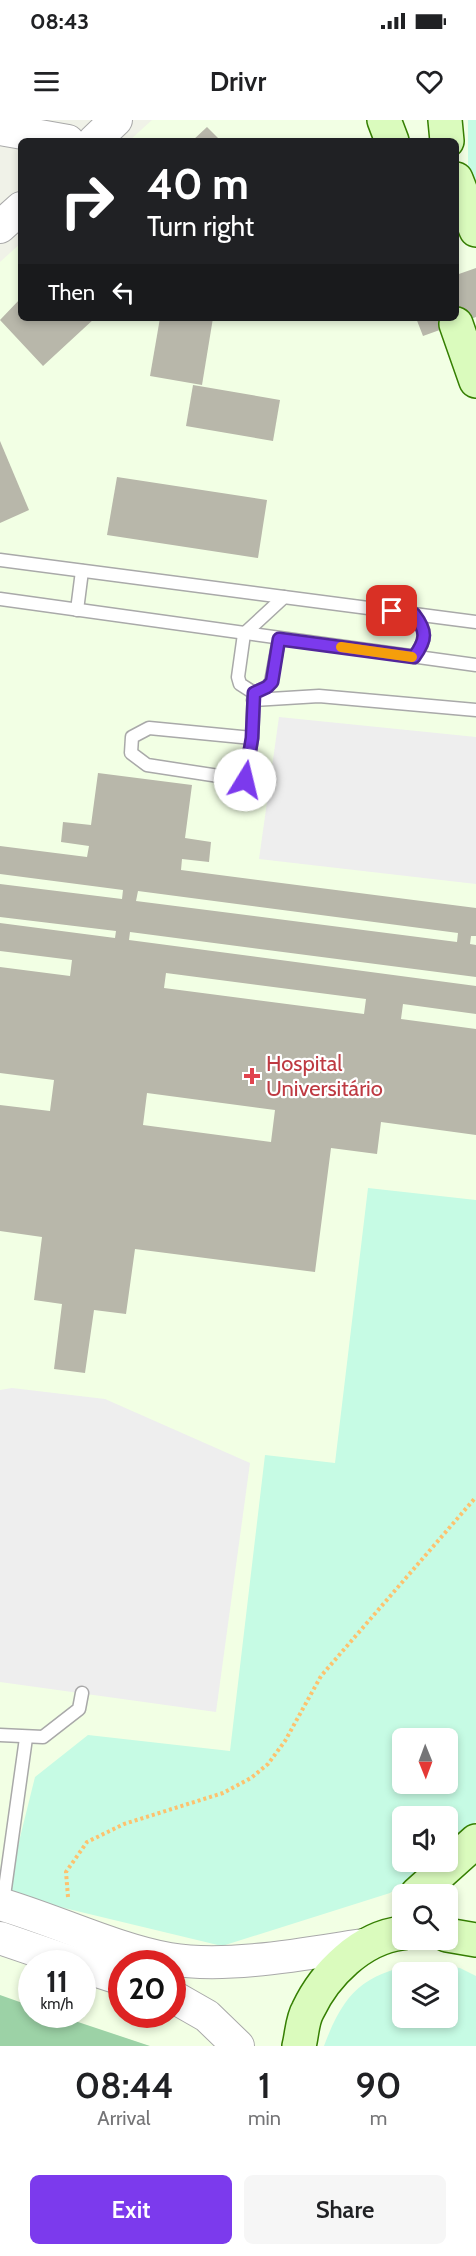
<!DOCTYPE html>
<meta charset="utf-8">
<style>
body{margin:0;font-family:Cabin,sans-serif;background:#f6f6f6;color:#202124;height:100vh;display:flex;flex-direction:column;font-size:22px;white-space:nowrap}
*{box-sizing:border-box;margin:0}
p{font-size:20px;color:#757577}
.icon{flex:none;width:33px;height:33px;fill:none;stroke:currentColor;stroke-width:2;stroke-linecap:round;stroke-linejoin:round}
.map{position:relative;height:1926px;overflow:hidden}
.panel{display:flex;flex-direction:column;background:#fff;flex:1}
.panel>*{flex:none}
.hud{position:absolute;left:18px;top:18px;width:441px;height:183px;border-radius:9px;box-shadow:0 3px 9px #0003;background:#202124;color:#fff;overflow:hidden}
.needle{width:39px;rotate:179deg}
.fabs{position:absolute;left:392px;top:1608px;display:grid;gap:12px}
.fabs a{display:grid;place-items:center;width:66px;height:66px;border-radius:9px;background:#fff;box-shadow:0 3px 9px #0003;font-size:30px}
.speed{position:absolute;left:18px;top:1830px;display:flex;gap:12px;font-size:30px;font-weight:700;text-align:center}
.speed>*{display:grid;place-content:center;width:78px;height:78px;border-radius:50%;background:#fff;box-shadow:0 3px 9px #0003;line-height:1}
.speed small{font-size:15px;font-weight:400}
.speed .limit{border:9px solid #d22;background:#fff;color:#111}
.pin{position:absolute;display:grid;place-items:center;width:51px;height:51px;color:#fff;margin:-26px;border-radius:12px;box-shadow:0 3px 9px #0006}
.me{position:absolute;width:66px;margin:-33px;rotate:9deg;stroke-linejoin:round;filter:drop-shadow(0 0 4px #0008)}
.turn{display:flex;align-items:center;gap:21px;height:126px;padding:0 30px;font-size:27px}
.turn .icon{width:78px;height:78px;stroke-width:2.5}
.turn b{display:block;font-size:42px;line-height:51px}
.then{display:flex;align-items:center;height:57px;padding:0 30px;background:#0003;gap:12px;font-size:22px}
.eta{display:flex;justify-content:space-evenly;align-items:center;height:102px;text-align:center}
.eta b{font-size:36px;font-weight:600;line-height:42px}
.primary-button{display:flex;gap:12px;margin-top:auto;padding:12px 30px}
.primary-button a{flex:1;height:69px;border-radius:9px;background:#7c3aed;color:#fff;font-size:24px;font-weight:600;line-height:69px;text-align:center}
.primary-button a+a{background:#f6f6f6;color:#202124}
.status{display:flex;justify-content:space-between;align-items:center;height:42px;padding:0 30px;background:#fff;direction:ltr}
.status svg{height:16px;fill:currentColor}
header{display:flex;justify-content:space-between;align-items:center;height:78px;padding:0 30px;background:#fff;font-size:27px;font-weight:600}
.map>svg:first-child{display:block}
.education{fill:#f2ffe4;fill-rule:evenodd}
.forest{fill:#9cd2a6}
.park{fill:#c6fbe4;fill-rule:evenodd}
.parking{fill:#eee}
.building{fill:#b8b7aa;fill-rule:evenodd}
.lines{fill:none;stroke-linecap:round;stroke-linejoin:round}
.service-casing{stroke:#a9a9a9;stroke-width:15}
.tertiary-casing{stroke:#a9a9a9;stroke-width:34}
.secondary-casing{stroke:#357f02;stroke-width:36}
.path{stroke:#fdc26e;stroke-width:4;stroke-dasharray:3 3;stroke-linecap:butt}
.service{stroke:#fff;stroke-width:12}
.tertiary{stroke:#fff;stroke-width:32}
.secondary{stroke:#dafbbd;stroke-width:33}
.route-casing{stroke:#51269a;stroke-width:15}
.route{stroke:#7c3aed;stroke-width:10}
.slow{stroke:#f59e0b;stroke-width:10}
.health-dot{fill:#e0444e;stroke:#fff;stroke-width:2}
.labels{text-anchor:middle;dominant-baseline:central;stroke-width:4.5;stroke-linejoin:round;paint-order:stroke}
.health-label{font-size:22px;fill:#be3a42;stroke:#fff;text-anchor:start}
</style>
<div class="status"><b>08:43</b><svg viewBox="0 0 49 12"><path d="M0 12V9h3v3zM5 12V6h3v6zM10 12V3h3v9zM15 12V0h3v12zM26 1h20v11H26zM47 4h2v5h-2z"/></svg></div>
<header><svg class="icon" aria-label="menu" viewBox="0 0 24 24"><path d="M4 6h16M4 12h16M4 18h16"/></svg>Drivr<svg class="icon" aria-label="heart" viewBox="0 0 24 24"><path d="M12 20l-8-8c-3-5 5-10 8-4 3-6 11-1 8 4z"/></svg></header>
<div class="map">
<svg width="476" height="1926" viewBox="0 0 476 1926">
<rect width="100%" height="100%" fill="#f0f2e8"/>
<path class="education" d="M 152,0 L 476,0 L 476,1926 L 0,1926 L 0,142 L 21,123 L 21,198 L 456,198 L 456,21 L 129,21 ZM 402,1618 L 447,1618 L 447,1664 L 402,1664 ZM 402,1696 L 447,1696 L 447,1742 L 402,1742 ZM 402,1774 L 447,1774 L 447,1820 L 402,1820 ZM 32,1844 L 82,1844 L 82,1894 L 32,1894 ZM 122,1844 L 172,1844 L 172,1894 L 122,1894 ZM 402,1852 L 447,1852 L 447,1898 L 402,1898 Z"/>
<path class="forest" d="M 0,1875 L 31,1886 L 32,1894 L 57,1895 L 150,1926 L 0,1926 Z"/>
<g class="park">
<path d="M 468,0 L 476,0 L 476,71 L 468,49 Z"/>
<path d="M 368,1068 L 476,1080 L 476,1700 L 472,1709 L 447,1729 L 447,1696 L 402,1696 L 402,1742 L 430,1742 L 390,1773 L 222,1826 L 6,1774 L 35,1657 L 88,1615 L 230,1631 L 265,1335 L 335,1343 ZM 402,1618 L 447,1618 L 447,1664 L 402,1664 Z"/>
<path d="M 425,1842 L 460,1848 L 476,1856 L 476,1926 L 324,1926 C 345,1869 366,1853 425,1842 ZM 402,1852 L 447,1852 L 447,1898 L 402,1898 Z"/>
</g>
<g class="parking">
<path d="M 279,597 L 476,617 L 476,764 L 259,739 Z"/>
<path d="M 12,1268 L 105,1279 L 250,1343 L 216,1592 L 0,1562 L 0,1270 Z"/>
</g>
<g class="building">
<path d="M 207,7 L 221,21 L 192,21 Z"/>
<path d="M 476,148 L 476,197 L 423,216 L 416,198 L 456,198 L 456,155 Z"/>
<path d="M 21,178 L 21,198 L 95,198 L 43,246 L 0,200 Z"/>
<path d="M 160,198 L 213,198 L 202,265 L 150,256 Z"/>
<path d="M 193,265 L 280,280 L 273,321 L 186,306 Z"/>
<path d="M 0,321 L 29,390 L 0,403 Z"/>
<path d="M 117,357 L 267,380 L 258,438 L 107,415 Z"/>
<path d="M 98,653 L 192,665 L 185,718 L 211,722 L 209,742 L 182,739 L 181,750 L 476,788 L 476,816 L 471,816 L 470,824 L 476,825 L 476,857 L 130,812 L 129,820 L 476,866 L 476,894 L 403,884 L 401,899 L 476,909 L 476,1015 L 381,1002 L 377,1034 L 331,1028 L 315,1152 L 135,1129 L 126,1194 L 94,1190 L 85,1253 L 54,1249 L 62,1184 L 34,1180 L 42,1117 L 0,1111 L 0,985 L 50,991 L 54,960 L 0,953 L 0,847 L 70,856 L 72,840 L 0,831 L 0,803 L 115,818 L 116,811 L 0,797 L 0,764 L 122,779 L 123,770 L 0,754 L 0,726 L 87,737 L 89,726 L 61,722 L 63,702 L 91,705 ZM 138,771 L 458,813 L 457,822 L 136,781 ZM 166,853 L 366,879 L 364,894 L 164,868 ZM 147,973 L 275,990 L 271,1022 L 143,1005 Z"/>
</g>
<g class="lines">
<g class="service-casing">
<g id="service">
<path d="M 0,440 L 476,502"/>
<path d="M 0,479 L 476,545"/>
<path d="M 77,490 L 82,451"/>
<path d="M 414,494 C 427,511 427,519 414,537"/>
<path d="M 254,573 L 240,564 L 238,557 L 244,514 L 284,477"/>
<path d="M 254,573 L 267,567 L 271,562 L 279,519"/>
<path d="M 253,580 L 319,576 L 476,590"/>
<path d="M 252,618 L 149,608 L 132,617 L 131,633 L 147,645 L 245,660 L 252,618 L 254,573"/>
<path d="M 0,1615 L 43,1617 L 79,1589 L 82,1573"/>
<path d="M 3,1783 L 26,1618"/>
</g>
</g>
<g class="tertiary-casing">
<g id="tertiary">
<path d="M 0,9 L 68,21"/>
<path d="M 94,21 L 116,0"/>
<path d="M 0,107 L 21,88"/>
<path d="M 0,1784 C 55,1800 114,1829 169,1839 C 229,1849 309,1833 369,1824"/>
<path d="M 0,1818 L 76,1844"/>
<path d="M 82,1846 L 122,1859"/>
<path d="M 172,1876 L 207,1896 L 238,1926"/>
</g>
</g>
<g class="secondary-casing">
<g id="secondary">
<path d="M 384,0 L 392,21"/>
<path d="M 445,0 L 447,21"/>
<path d="M 456,59 L 476,110"/>
<path d="M 456,204 L 476,261"/>
<path d="M 417,1774 L 476,1721"/>
<path d="M 447,1815 L 476,1820"/>
<path d="M 299,1926 C 302,1915 302,1900 308,1890 C 325,1854 361,1818 402,1813"/>
</g>
</g>
<path class="path" d="M 68,1777 L 66,1752 L 87,1722 L 124,1704 L 223,1673 L 251,1658 L 268,1644 L 285,1621 L 321,1556 L 476,1377"/>
<use href="#service" class="service"/>
<use href="#tertiary" class="tertiary"/>
<use href="#secondary" class="secondary"/>
</g>
<g class="lines">
<g class="route-casing">
<path id="route" d="M 245,660 L 252,618 L 254,573 L 267,567 L 272,562 L 279,519 L 414,537 C 427,519 427,511 414,494 L 392,491"/>
</g>
<use href="#route" class="route"/>
<path class="slow" d="M 341,527 L 412,537"/>
</g>
<path class="health-dot" d="M249 947h6v6h6v6h-6v6h-6v-6h-6v-6h6z"/>
<g class="labels">
<g class="health-label">
<text x="266" y="943">Hospital<tspan x="266" dy="25">Universitário</tspan></text>
</g>
</g>
</svg>
<div class="fabs">
<a><svg class="needle" viewBox="-14 -14 28 28"><path d="M0-13l5 13h-10z" fill="#e53935"/><path d="M0 13l5-13h-10z" fill="#757577"/></svg></a>
<a><svg class="icon" aria-label="sound" viewBox="0 0 24 24"><path d="M4 9h4l5-4v14l-5-4H4zM17 9q2 3 0 6"/></svg></a>
<a><svg class="icon" aria-label="search" viewBox="0 0 24 24"><circle cx="10" cy="10" r="6"/><path d="M15 15l6 6"/></svg></a>
<a><svg class="icon" aria-label="layers" viewBox="0 0 24 24"><path d="M12 4l9 5-9 5-9-5zM3 14l9 5 9-5"/></svg></a>
</div>
<div class="speed"><div>11<small>km/h</small></div><div class="limit">20</div></div>
<div class="pin" style="left:392px;top:491px;background:#d93025"><svg class="icon" aria-label="arrive" viewBox="0 0 24 24"><path d="M6 21V4h12l-3 4 3 4H6"/></svg></div>
<svg class="me" style="left:245px;top:660px" viewBox="-20 -20 40 40"><circle r="19" fill="#fff"/><path d="M0-13L10 11 0 6-10 11z" fill="#7c3aed"/></svg>
<div class="hud">
<div class="turn"><svg class="icon" aria-label="right" viewBox="0 0 24 24"><path d="M7 20v-9h11M14 6l5 5-5 5"/></svg><div><b>40 m</b>Turn right</div></div>
<div class="then">Then<svg class="icon" aria-label="left" viewBox="0 0 24 24"><path d="M17 20v-9H6M10 6l-5 5 5 5"/></svg></div>
</div>
</div>
<section class="panel">
<div class="eta">
<div><b>08:44</b><p>Arrival</p></div>
<div><b>1</b><p>min</p></div>
<div><b>90</b><p>m</p></div>
</div>
<div class="primary-button"><a>Exit</a><a>Share</a></div>
</section>
